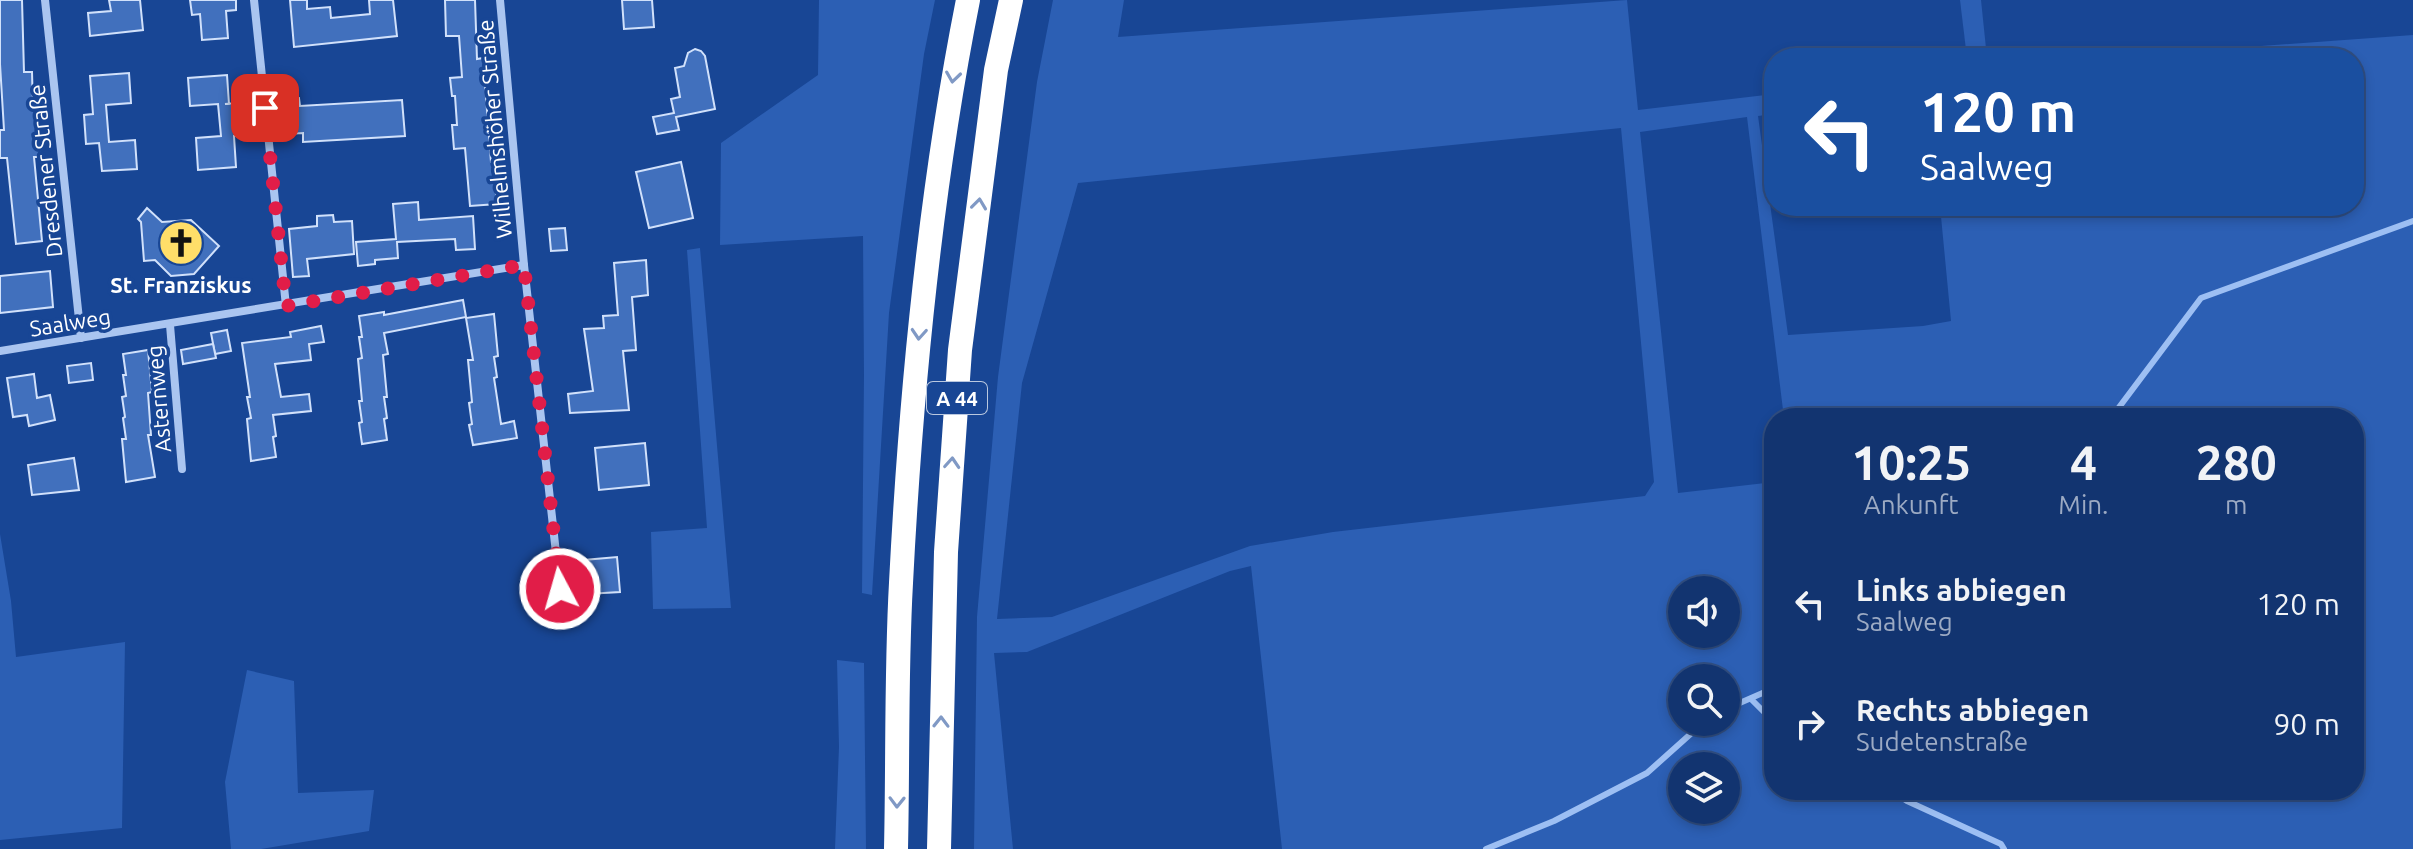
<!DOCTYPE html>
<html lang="de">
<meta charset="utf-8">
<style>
body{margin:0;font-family:Ubuntu,sans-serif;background:#1f3f78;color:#f1f3f6;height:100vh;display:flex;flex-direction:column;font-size:30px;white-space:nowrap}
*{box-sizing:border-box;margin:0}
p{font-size:26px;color:#9caac3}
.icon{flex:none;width:44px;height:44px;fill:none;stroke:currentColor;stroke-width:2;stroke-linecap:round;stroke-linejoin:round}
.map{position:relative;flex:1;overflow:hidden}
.sheet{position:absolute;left:1764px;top:408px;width:600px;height:392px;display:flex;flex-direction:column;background:#123470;border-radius:32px;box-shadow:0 4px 12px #0003,0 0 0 2px #314f83}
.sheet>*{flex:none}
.top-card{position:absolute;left:1764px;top:48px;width:600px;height:168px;border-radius:32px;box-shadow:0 4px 12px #0003,0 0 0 2px #314f83;background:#1a4fa0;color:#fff;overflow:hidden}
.tools{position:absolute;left:1668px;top:576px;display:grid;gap:16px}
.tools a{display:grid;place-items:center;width:72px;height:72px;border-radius:50%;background:#123470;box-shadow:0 4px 12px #0003,0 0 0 2px #314f83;font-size:40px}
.pin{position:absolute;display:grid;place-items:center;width:68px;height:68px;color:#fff;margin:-34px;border-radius:16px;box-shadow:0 4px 12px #0006}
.me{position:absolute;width:88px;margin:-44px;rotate:354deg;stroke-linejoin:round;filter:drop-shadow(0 0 6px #0008)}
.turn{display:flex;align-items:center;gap:28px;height:168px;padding:0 24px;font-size:36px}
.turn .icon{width:104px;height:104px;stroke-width:2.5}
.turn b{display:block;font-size:56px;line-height:68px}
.eta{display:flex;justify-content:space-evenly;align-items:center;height:136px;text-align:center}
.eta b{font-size:48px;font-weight:600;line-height:56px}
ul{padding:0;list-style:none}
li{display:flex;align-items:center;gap:24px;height:120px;padding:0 24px}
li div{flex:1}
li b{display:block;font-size:30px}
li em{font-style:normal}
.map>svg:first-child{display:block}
.green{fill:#2c5fb4;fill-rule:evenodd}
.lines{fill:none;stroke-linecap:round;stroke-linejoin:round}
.stream{stroke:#9dbff3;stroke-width:6}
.building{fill:#4170bd;stroke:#d1e1fb;stroke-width:2}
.street{stroke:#aac5f0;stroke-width:8}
.highway{stroke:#fff;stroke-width:24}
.oneway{stroke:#8099c5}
.route{stroke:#e11d48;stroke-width:14;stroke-dasharray:0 25.2}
.labels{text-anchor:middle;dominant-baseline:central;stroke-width:7;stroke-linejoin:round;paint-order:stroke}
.shield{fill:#184695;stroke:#bac8df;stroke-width:2}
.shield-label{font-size:20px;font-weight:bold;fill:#fff}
.street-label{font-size:22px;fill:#fff;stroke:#184695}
.poi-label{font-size:22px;font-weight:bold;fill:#fff;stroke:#184695}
</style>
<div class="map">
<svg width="2413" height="849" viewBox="0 0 2413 849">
<rect width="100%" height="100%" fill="#184695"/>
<g class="green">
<path d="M 819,0 L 935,0 L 924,54 L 889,313 L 872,595 L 862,593 L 864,375 L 863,236 L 720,245 L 721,143 L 818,75 Z"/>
<path d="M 1053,0 L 1124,0 L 1118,37 L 1627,0 L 1638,110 L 1774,94 L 1774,114 L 1758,116 L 1788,335 L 1923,326 L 1951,321 L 1940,206 L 2354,206 L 2354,58 L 2097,58 L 2413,35 L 2413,849 L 1282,849 L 1251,566 L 1230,571 L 1027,652 L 994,653 L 1013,849 L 974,849 L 977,617 L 998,377 L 1037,82 ZM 1747,117 L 1784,418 L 2354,418 L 2354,790 L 1774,790 L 1774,482 L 1678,493 L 1640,132 ZM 1621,128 L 1654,482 L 1645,496 L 1333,532 L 1250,546 L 1052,617 L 997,619 L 1022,383 L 1078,183 ZM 1726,590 L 1726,634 L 1682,634 L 1682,590 ZM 1682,678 L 1726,678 L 1726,722 L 1682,722 ZM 1682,766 L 1726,766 L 1726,810 L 1682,810 Z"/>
<path d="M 1960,0 L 1981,0 L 1987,58 L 1967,58 Z"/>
<path d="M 700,248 L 731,608 L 653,609 L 651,532 L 707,528 L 687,250 Z"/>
<path d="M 0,534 L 11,601 L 16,657 L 125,642 L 122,828 L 0,840 Z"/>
<path d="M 837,660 L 864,663 L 866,849 L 835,849 L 839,747 Z"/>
<path d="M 247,670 L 294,681 L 298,793 L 374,790 L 369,831 L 261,849 L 231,849 L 225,782 Z"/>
</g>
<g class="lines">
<g class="stream">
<path d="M 2111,418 L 2201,298 L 2413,221"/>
<path d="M 1751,699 L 1774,722"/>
<path d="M 1726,709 L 1774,688"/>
<path d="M 1891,790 L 1907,801 L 2001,844 L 2004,849"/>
<path d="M 1486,849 L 1554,821 L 1647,773 L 1704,722"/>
</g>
</g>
<g class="building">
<path d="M 0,0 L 22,0 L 24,72 L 32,72 L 33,108 L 38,108 L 40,157 L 34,157 L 42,241 L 16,244 L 7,158 L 0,158 L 0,130 L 4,130 L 0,64 Z"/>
<path d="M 109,0 L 140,0 L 143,30 L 90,36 L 88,13 L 111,11 Z"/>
<path d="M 190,0 L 236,0 L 236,10 L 226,11 L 228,38 L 202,40 L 200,14 L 192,15 Z"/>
<path d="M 290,0 L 307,0 L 307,9 L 330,7 L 331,18 L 370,14 L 369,0 L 393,0 L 397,36 L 294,47 Z"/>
<path d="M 445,0 L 475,0 L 477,59 L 483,58 L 491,162 L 494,162 L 497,204 L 470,206 L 465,148 L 454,149 L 452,125 L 457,125 L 455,96 L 452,96 L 450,78 L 462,77 L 459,36 L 446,36 Z"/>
<path d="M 622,0 L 652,0 L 654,27 L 624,29 Z"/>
<path d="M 695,49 L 701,51 L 705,56 L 715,109 L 676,117 L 679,130 L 657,134 L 653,117 L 674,113 L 671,99 L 680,97 L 675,68 L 684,66 L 688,53 Z"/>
<path d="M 129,73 L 131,103 L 106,105 L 109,142 L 135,140 L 137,169 L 102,171 L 99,143 L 86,144 L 84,115 L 93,114 L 90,76 Z"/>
<path d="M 227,75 L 229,104 L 225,104 L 236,103 L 239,136 L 234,136 L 236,167 L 198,170 L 196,138 L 221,136 L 218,104 L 190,106 L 188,78 Z"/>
<path d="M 299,98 L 300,106 L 402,100 L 405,136 L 303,142 L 303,133 L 287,134 L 284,100 Z"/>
<path d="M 681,162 L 693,218 L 649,228 L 636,172 Z"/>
<path d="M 418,202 L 419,220 L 473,216 L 475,249 L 456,250 L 455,239 L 397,242 L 398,258 L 375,260 L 375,264 L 358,266 L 356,242 L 396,239 L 393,204 Z"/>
<path d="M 147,208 L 162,222 L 191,220 L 219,246 L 194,274 L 171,276 L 155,260 L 144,261 L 141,222 L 138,219 Z"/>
<path d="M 333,215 L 334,222 L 352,221 L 354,254 L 307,259 L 309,276 L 293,277 L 289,229 L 317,226 L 317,216 Z"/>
<path d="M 565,228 L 567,250 L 551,251 L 549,229 Z"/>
<path d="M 646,260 L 648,295 L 632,297 L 636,350 L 623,351 L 629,410 L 570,413 L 568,394 L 593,391 L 584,329 L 604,328 L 603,316 L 618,315 L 614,263 Z"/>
<path d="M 50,271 L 53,307 L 0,313 L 0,276 Z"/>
<path d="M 463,300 L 466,317 L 384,333 L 388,354 L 383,355 L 387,397 L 384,397 L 387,418 L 384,419 L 387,440 L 362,444 L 359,423 L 362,422 L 359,401 L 362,401 L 358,359 L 362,358 L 359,337 L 362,337 L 359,316 L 384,312 L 384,315 Z"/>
<path d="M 494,314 L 498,356 L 494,357 L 497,377 L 494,378 L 501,424 L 514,421 L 517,438 L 473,445 L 469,425 L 472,424 L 469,403 L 472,402 L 468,360 L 473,360 L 466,318 Z"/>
<path d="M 321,326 L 324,342 L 309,344 L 311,360 L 275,364 L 281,397 L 309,394 L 311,411 L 273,415 L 276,436 L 273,437 L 276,457 L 251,461 L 247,419 L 251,418 L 247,397 L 250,397 L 242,343 L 291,337 L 290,332 Z"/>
<path d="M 227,330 L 231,351 L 215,354 L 211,333 Z"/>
<path d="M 213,344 L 216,358 L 183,364 L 181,350 Z"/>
<path d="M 148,350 L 152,392 L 148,393 L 151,435 L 148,435 L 155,477 L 126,482 L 122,439 L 126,439 L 123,418 L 125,417 L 122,397 L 126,396 L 123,375 L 126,375 L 123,354 Z"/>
<path d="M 91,363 L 93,380 L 69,383 L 67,366 Z"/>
<path d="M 34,374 L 37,398 L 50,395 L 55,420 L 29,426 L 27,415 L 13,417 L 7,378 Z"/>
<path d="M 645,443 L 649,485 L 599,490 L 595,448 Z"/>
<path d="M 74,458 L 79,490 L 32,495 L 28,465 Z"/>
<path d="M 617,557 L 620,592 L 587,594 L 584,560 Z"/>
</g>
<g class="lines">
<g class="street">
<path d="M 45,0 L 81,338"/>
<path d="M 254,0 L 286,306"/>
<path d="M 500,0 L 524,265 L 560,589"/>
<path d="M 170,325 L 182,469"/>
<path d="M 0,351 L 524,265"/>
</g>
<g class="highway">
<path d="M 896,849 C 898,760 896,671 901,583 C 911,388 930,191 968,0"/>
<path d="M 939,849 L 946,552 L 960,350 L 996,70 L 1011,0"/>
</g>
</g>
<defs><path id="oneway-chevron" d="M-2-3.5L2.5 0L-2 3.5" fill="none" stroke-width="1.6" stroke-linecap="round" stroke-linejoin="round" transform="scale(2)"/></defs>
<g class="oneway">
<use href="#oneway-chevron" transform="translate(953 77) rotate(98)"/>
<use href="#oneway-chevron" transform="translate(979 204) rotate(-83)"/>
<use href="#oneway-chevron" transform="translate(919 334) rotate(94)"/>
<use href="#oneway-chevron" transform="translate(952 463) rotate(-86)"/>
<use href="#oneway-chevron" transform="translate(941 722) rotate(-89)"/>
<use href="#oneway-chevron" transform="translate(897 802) rotate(91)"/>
</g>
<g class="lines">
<path class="route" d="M 265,108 L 286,306 L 524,265 L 560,589"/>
</g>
<defs>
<g id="church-disc" transform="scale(2.3)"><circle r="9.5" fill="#ffde69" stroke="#184695"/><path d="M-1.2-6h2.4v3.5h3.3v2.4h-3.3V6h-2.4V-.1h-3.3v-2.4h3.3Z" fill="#111"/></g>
</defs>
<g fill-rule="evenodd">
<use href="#church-disc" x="181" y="243"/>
</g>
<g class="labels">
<rect class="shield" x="927" y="382" width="60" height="32" rx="6"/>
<g class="shield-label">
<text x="957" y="398">A 44</text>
</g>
<g class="street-label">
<text transform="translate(494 129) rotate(-95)">Wilhelmshöher Straße</text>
<text transform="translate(45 171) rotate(-96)">Dresdener Straße</text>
<text transform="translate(70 322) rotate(-9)">Saalweg</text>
<text transform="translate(158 399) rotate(-95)">Asternweg</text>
</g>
<g class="poi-label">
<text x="181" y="284">St. Franziskus</text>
</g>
</g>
</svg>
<div class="tools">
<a><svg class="icon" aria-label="sound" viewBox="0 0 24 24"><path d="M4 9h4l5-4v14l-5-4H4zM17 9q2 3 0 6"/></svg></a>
<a><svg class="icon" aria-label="search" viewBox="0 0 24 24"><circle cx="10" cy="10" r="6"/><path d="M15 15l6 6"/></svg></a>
<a><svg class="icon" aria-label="layers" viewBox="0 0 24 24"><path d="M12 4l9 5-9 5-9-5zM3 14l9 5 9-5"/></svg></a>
</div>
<div class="pin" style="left:265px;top:108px;background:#d93025"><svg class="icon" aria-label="arrive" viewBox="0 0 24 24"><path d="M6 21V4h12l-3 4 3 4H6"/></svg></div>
<svg class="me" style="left:560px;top:589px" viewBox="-20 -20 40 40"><circle r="17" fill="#e11d48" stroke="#fff" stroke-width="3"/><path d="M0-11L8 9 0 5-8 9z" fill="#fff"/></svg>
<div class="top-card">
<div class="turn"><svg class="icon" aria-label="left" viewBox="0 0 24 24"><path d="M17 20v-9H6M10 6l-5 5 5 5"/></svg><div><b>120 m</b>Saalweg</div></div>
</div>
<section class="sheet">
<div class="eta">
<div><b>10:25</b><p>Ankunft</p></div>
<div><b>4</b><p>Min.</p></div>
<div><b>280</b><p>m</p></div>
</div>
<ul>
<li><svg class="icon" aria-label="left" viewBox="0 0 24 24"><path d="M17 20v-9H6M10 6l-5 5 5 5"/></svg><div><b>Links abbiegen</b><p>Saalweg</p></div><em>120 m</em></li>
<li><svg class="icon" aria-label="right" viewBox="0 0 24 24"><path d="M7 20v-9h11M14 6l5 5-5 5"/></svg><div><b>Rechts abbiegen</b><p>Sudetenstraße</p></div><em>90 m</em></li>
</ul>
</section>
</div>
